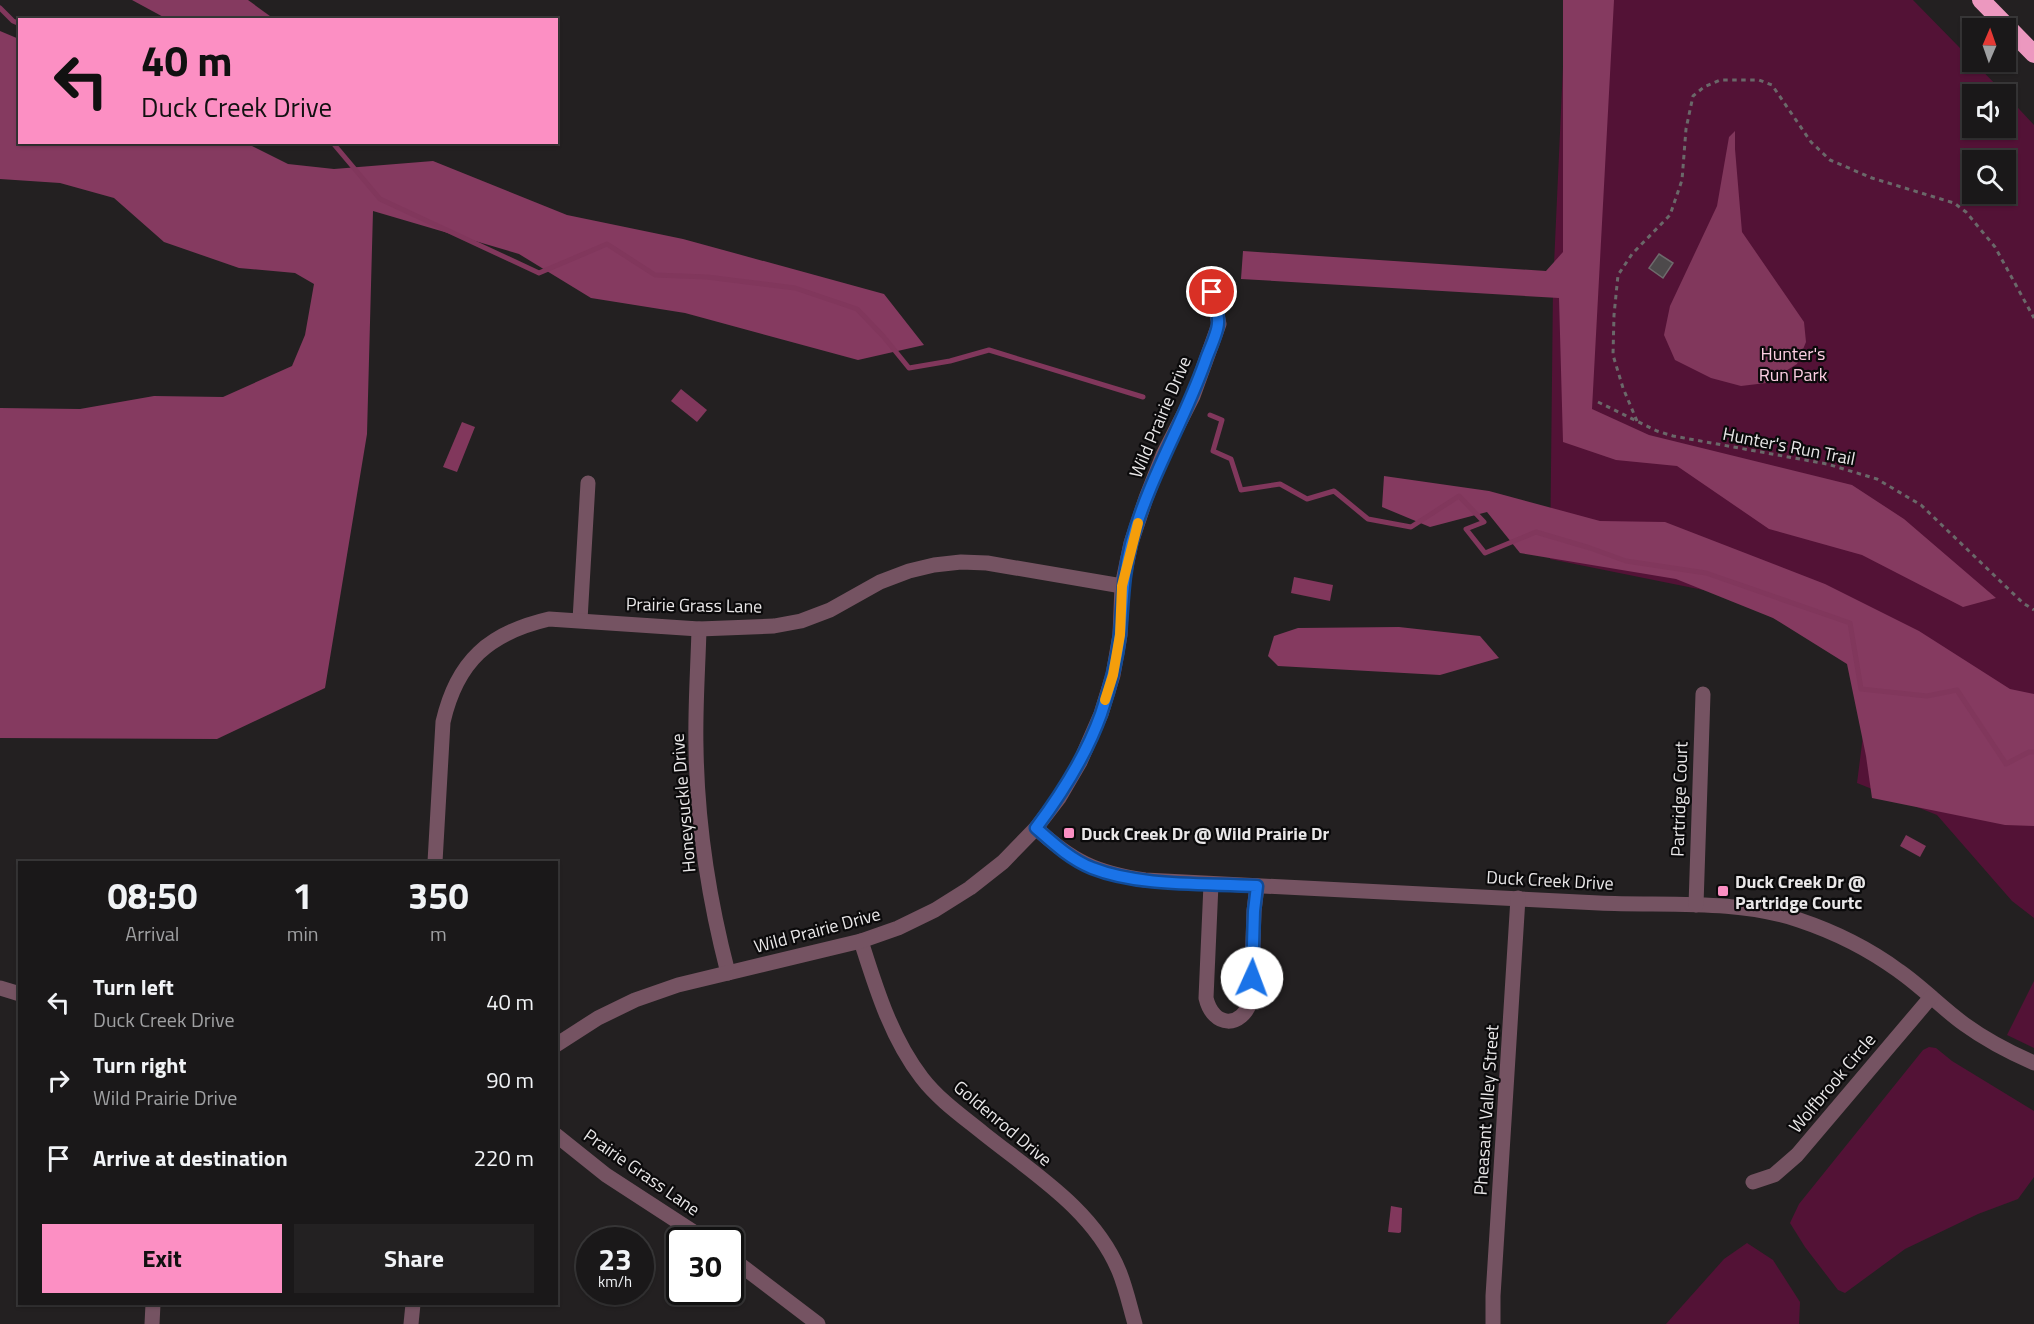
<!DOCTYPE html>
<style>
body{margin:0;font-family:"Titillium Web",sans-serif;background:#232122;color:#f1f3f6;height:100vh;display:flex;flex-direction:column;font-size:22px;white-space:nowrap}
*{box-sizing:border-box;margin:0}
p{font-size:20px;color:#9fa0a2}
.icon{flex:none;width:33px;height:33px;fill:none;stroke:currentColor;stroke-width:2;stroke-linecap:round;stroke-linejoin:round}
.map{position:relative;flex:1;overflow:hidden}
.sheet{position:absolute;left:18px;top:861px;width:540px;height:444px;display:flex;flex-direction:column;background:#1a1819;border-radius:0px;box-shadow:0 2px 4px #0004,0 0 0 2px #383738}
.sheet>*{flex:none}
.top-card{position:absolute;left:18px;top:18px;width:540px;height:126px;border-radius:0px;box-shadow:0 2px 4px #0004,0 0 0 2px #383738;background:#fc8fc3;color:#111;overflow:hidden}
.needle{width:39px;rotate:2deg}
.buttons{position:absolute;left:1962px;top:18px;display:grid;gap:12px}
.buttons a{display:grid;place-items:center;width:54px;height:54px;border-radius:0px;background:#1a1819;box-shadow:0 2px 4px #0004,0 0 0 2px #383738;font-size:30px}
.speed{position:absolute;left:576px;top:1227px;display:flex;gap:12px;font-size:30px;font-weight:700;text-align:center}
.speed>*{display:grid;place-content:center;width:78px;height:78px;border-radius:50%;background:#1a1819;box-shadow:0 2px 4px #0004,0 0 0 2px #383738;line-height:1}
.speed small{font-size:15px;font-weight:400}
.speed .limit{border:3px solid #111;border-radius:9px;background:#fff;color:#111}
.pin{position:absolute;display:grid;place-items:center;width:51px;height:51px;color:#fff;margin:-26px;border:3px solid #fff;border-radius:50%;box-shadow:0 2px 6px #0007}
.me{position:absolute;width:66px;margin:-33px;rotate:2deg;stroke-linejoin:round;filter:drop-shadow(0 0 4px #0008)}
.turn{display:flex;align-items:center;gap:21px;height:126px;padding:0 24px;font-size:27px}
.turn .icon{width:78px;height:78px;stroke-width:2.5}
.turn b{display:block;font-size:42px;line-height:51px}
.eta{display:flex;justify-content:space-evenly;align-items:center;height:102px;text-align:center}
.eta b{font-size:36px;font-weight:700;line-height:42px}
.button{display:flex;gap:12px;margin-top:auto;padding:12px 24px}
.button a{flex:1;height:69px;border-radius:0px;background:#fc8fc3;color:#111;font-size:24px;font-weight:700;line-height:69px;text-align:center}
.button a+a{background:#232122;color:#f1f3f6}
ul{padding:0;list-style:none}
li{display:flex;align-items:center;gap:18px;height:78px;padding:0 24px}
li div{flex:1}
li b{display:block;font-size:22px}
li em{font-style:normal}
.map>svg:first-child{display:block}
.green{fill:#531236;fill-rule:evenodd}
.forest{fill:#853a60}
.water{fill:#81375c}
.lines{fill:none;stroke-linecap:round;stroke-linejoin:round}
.stream{stroke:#81375c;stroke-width:5}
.building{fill:#4d494b;stroke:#6e6a6c;stroke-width:1.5}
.path{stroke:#6a6869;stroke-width:3;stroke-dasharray:4.5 4.5;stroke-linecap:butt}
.street{stroke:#755362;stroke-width:15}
.highway{stroke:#ec98bf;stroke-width:18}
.route-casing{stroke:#114b97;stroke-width:15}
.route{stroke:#1a73e8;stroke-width:10}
.slow{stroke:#f59e0b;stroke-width:10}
.poi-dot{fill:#fc8fc3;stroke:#0b0a0b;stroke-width:2}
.labels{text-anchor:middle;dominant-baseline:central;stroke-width:4.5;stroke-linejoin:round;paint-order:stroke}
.park-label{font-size:18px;fill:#fccee2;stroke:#0b0a0b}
.street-label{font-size:18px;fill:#e9e7e8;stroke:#0b0a0b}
.poi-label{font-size:18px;font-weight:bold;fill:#e9e7e8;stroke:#0b0a0b;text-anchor:start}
</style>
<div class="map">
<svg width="2034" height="1324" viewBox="0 0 2034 1324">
<rect width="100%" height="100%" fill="#232021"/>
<g class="green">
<path d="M 1566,0 L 1913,0 L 2005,94 L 1972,94 L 1972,128 L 2006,128 L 2006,95 L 2034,125 L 2034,918 L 2012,901 L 1937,815 L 1857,783 L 1872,665 L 1723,594 L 1550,559 L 1553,287 ZM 1972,160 L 2006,160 L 2006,194 L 1972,194 Z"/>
<path d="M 2034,981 L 2034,1048 L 2007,1035 Z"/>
<path d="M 1929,1047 L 1936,1048 L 1952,1061 L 2034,1111 L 2034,1177 L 2018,1199 L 1978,1214 L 1905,1249 L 1845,1293 L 1838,1290 L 1805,1247 L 1790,1223 L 1799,1204 L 1923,1050 Z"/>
<path d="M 1747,1243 L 1773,1260 L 1800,1302 L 1799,1324 L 1666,1324 L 1724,1259 Z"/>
</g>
<g class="forest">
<path d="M 132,0 L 248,0 L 274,19 L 167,19 Z"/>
<path d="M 1563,0 L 1614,0 L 1592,409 L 1649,435 L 1852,485 L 1904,519 L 1996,598 L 1963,607 L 1862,555 L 1769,529 L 1677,466 L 1616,460 L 1563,442 L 1559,298 L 1241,279 L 1243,251 L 1546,271 L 1563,252 Z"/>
<path d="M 0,31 L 19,39 L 20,142 L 246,143 L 288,164 L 334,169 L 433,161 L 567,215 L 683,239 L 884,294 L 924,345 L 858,360 L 685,313 L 591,298 L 519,254 L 373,211 L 367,434 L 325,688 L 217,739 L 0,738 L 0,408 L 80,409 L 154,396 L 223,397 L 292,366 L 305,335 L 314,284 L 295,273 L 239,268 L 164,242 L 114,198 L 60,183 L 0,179 Z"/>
<path d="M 1384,476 L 1489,491 L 1600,521 L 1665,522 L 1825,584 L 1919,631 L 2010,689 L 2034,694 L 2034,826 L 2005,825 L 1872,798 L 1866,756 L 1847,664 L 1773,618 L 1676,579 L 1520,553 L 1487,512 L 1430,527 L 1382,507 Z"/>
<path d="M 1399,627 L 1480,636 L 1499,658 L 1440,675 L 1278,666 L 1268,656 L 1274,636 L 1298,628 Z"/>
</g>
<g class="water">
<path d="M 1735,131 L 1735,149 L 1742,232 L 1804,322 L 1806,342 L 1797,364 L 1766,383 L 1741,386 L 1711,378 L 1675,360 L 1664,335 L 1670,306 L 1717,206 L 1729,137 Z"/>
<path d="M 681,389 L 707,410 L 697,422 L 671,401 Z"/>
<path d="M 462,422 L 475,427 L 457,472 L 443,467 Z"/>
<path d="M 1294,577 L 1333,585 L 1330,601 L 1291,593 Z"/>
<path d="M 1906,835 L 1926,846 L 1920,857 L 1900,846 Z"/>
<path d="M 1391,1206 L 1402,1208 L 1401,1232 L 1399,1233 L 1388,1232 Z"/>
</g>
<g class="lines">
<g class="stream">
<path d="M 0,8 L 13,21 L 20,24"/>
<path d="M 332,142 L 380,199 L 539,273 L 607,244 L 655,275 L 707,277 L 795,288 L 857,309 L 883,336 L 909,368 L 950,361 L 989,350 L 1143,397"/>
<path d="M 1210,415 L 1222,420 L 1213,451 L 1231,459 L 1241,490 L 1280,484 L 1307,499 L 1334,491 L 1368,519 L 1411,527 L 1459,496 L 1484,522 L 1466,529 L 1485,553 L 1536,532 L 1590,548 L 1626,561 L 1706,573 L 1850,623 L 1861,689 L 1927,696 L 1957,690 L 2006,764 L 2029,752 L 2034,752"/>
</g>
</g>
<path class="building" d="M 1659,254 L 1673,263 L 1663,278 L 1649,268 Z"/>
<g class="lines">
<g class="path">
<path d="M 1598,402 L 1657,431 L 1673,436 L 1827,464 L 1877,479 L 1921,505 L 2023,603 L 2034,610"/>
<path d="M 1637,421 L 1623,388 L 1613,355 L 1614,315 L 1618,275 L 1632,254 L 1670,215 L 1682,180 L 1686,129 L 1693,96 L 1704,87 L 1720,80 L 1759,80 L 1772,85 L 1811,142 L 1830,160 L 1872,178 L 1954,203 L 1966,212 L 1995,247 L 2034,318"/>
</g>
<g class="street">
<path d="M 580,620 L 588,483"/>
<path d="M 699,629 C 698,668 695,708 696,747 C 697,823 709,900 728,973"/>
<path d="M 1036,828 C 1072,861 1096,873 1145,880 C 1297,888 1448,896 1599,903 C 1666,906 1735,899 1799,920 C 1835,932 1869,949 1899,971 C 1922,987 1942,1008 1964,1024 C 1986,1040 2009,1052 2034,1063"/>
<path d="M 435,862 L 443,722 C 457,661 489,633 549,619 L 699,629 L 774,626 L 801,621 L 830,610 L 880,582 L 909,571 L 934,565 L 961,562 L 987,563 L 1122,586"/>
<path d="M 1211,884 L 1206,998 C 1213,1028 1242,1029 1251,1000 L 1254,911 L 1257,886"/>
<path d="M 1696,905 L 1703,694"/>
<path d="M 861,941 C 876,988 891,1038 922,1078 C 939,1100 962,1116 983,1133 C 1033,1173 1094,1210 1119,1271 C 1126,1288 1130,1307 1135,1324"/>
<path d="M 0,988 L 20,994"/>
<path d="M 556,1045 L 598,1018 L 635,1000 L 678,985 L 861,941 L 898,928 L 935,910 L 970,888 L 1003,862 L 1036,828 L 1059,798 L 1080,762 L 1101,714 L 1113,675 L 1120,635 L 1122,586 L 1131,543 L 1146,498 L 1163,455 L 1193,396 L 1219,324 L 1212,292"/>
<path d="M 556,1135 L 606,1175 L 706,1240"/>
<path d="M 1753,1182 L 1774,1175 L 1797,1155 L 1931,997"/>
<path d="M 730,1257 L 818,1324"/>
<path d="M 152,1324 L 153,1304"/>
<path d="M 411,1324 L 413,1304"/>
<path d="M 1493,1324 L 1493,1296 L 1518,898"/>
</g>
<path class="highway" d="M 1981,0 L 2034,54"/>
</g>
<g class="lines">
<g class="route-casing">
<path id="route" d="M 1212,292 C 1214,302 1219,314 1218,323 C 1218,333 1208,352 1205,362 C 1183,424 1148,480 1131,544 C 1123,575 1123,602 1120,634 C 1117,661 1110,688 1101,714 C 1086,756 1063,792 1036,828 C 1053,843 1070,859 1092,868 C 1140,887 1205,883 1257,886 L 1254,911 L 1252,978"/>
</g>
<use href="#route" class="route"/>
<path class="slow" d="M 1105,700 L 1113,675 L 1120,635 L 1122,586 L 1138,523"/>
</g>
<g class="poi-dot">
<rect x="1063" y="827" width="12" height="12" rx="3"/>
<rect x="1717" y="885" width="12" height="12" rx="3"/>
</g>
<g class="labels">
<g class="park-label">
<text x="1793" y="353">Hunter's<tspan x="1793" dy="21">Run Park</tspan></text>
</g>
<g class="street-label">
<text transform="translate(1160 417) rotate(-67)">Wild Prairie Drive</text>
<text transform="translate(1789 446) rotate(11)">Hunter's Run Trail</text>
<text transform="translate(694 605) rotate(1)">Prairie Grass Lane</text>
<text transform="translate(1679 799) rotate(-88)">Partridge Court</text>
<text transform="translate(683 803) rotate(-95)">Honeysuckle Drive</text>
<text transform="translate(1550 880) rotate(3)">Duck Creek Drive</text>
<text transform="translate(817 930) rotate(-15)">Wild Prairie Drive</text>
<text transform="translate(1832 1083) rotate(-50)">Wolfbrook Circle</text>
<text transform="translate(1486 1110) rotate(-86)">Pheasant Valley Street</text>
<text transform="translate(1003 1123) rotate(40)">Goldenrod Drive</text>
<text transform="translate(642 1172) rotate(35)">Prairie Grass Lane</text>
</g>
<g class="poi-label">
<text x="1081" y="833">Duck Creek Dr @ Wild Prairie Dr</text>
<text x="1735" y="881">Duck Creek Dr @<tspan x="1735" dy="21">Partridge Courtc</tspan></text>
</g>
</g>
</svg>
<div class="buttons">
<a><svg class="needle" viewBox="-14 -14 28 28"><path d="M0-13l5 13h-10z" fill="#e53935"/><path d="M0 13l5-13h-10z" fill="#9fa0a2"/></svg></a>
<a><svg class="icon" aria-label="sound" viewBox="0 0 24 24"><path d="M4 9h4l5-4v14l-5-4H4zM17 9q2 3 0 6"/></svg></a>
<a><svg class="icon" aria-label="search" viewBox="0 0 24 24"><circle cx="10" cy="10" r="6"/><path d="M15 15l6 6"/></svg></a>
</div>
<div class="speed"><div>23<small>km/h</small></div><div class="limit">30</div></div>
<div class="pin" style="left:1212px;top:292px;background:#d93025"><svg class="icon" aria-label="arrive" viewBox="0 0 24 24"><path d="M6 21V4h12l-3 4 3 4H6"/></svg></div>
<svg class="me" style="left:1252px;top:978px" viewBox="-20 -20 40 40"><circle r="19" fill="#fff"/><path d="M0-13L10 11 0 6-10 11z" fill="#1a73e8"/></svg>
<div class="top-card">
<div class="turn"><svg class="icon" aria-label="left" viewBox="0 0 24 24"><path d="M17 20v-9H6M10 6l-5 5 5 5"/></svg><div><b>40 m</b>Duck Creek Drive</div></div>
</div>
<section class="sheet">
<div class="eta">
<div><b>08:50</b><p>Arrival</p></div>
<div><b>1</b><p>min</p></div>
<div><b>350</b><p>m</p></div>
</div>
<ul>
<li><svg class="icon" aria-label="left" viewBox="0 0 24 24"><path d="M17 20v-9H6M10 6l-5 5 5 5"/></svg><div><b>Turn left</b><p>Duck Creek Drive</p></div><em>40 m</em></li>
<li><svg class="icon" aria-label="right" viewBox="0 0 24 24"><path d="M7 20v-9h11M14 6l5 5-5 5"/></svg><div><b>Turn right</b><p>Wild Prairie Drive</p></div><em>90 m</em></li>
<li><svg class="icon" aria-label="arrive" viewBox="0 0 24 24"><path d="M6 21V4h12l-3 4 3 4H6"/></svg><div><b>Arrive at destination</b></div><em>220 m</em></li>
</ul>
<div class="button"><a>Exit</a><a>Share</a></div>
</section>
</div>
